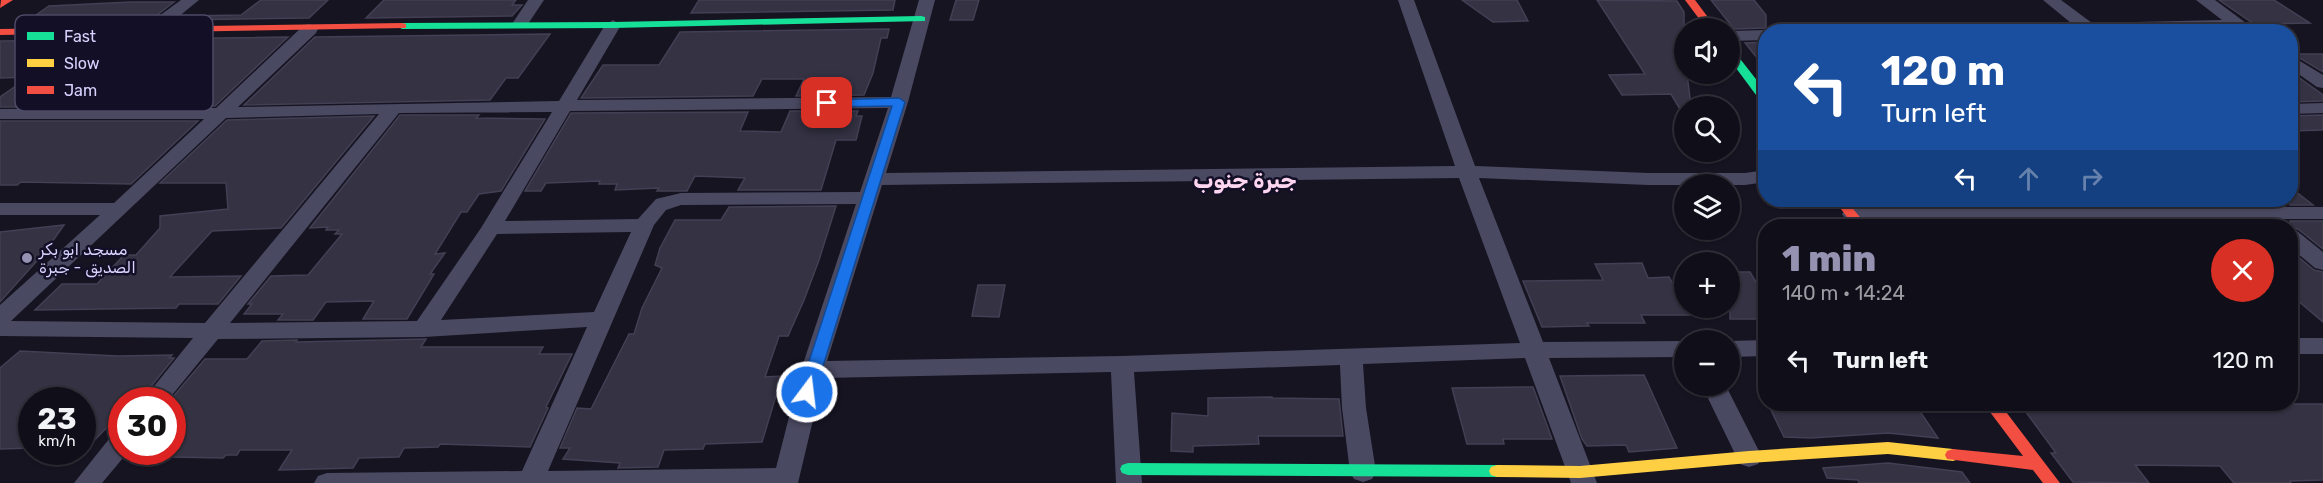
<!DOCTYPE html>
<meta charset="utf-8">
<style>
body{margin:0;font-family:Rubik,Cairo,sans-serif;background:#1e1d26;color:#f1f3f6;height:100vh;display:flex;flex-direction:column;font-size:22px;white-space:nowrap}
*{box-sizing:border-box;margin:0}
p{font-size:20px;color:#9c9ca2}
.icon{flex:none;width:33px;height:33px;fill:none;stroke:currentColor;stroke-width:2;stroke-linecap:round;stroke-linejoin:round}
.map{position:relative;flex:1;overflow:hidden}
.drawer{position:absolute;left:1758px;top:219px;width:540px;height:192px;display:flex;flex-direction:column;background:#100f19;border-radius:24px;box-shadow:0 2px 4px #0004,0 0 0 2px #302f38}
.drawer>*{flex:none}
.hud{position:absolute;left:1758px;top:24px;width:540px;height:183px;border-radius:24px;box-shadow:0 2px 4px #0004,0 0 0 2px #302f38;background:#1a4fa0;color:#fff;overflow:hidden}
.fabs{position:absolute;left:1674px;top:18px;display:grid;gap:12px}
.fabs a{display:grid;place-items:center;width:66px;height:66px;border-radius:50%;background:#100f19;box-shadow:0 2px 4px #0004,0 0 0 2px #302f38;font-size:30px}
.speed{position:absolute;left:18px;top:387px;display:flex;gap:12px;font-size:30px;font-weight:700;text-align:center}
.speed>*{display:grid;place-content:center;width:78px;height:78px;border-radius:50%;background:#100f19;box-shadow:0 2px 4px #0004,0 0 0 2px #302f38;line-height:1}
.speed small{font-size:15px;font-weight:400}
.speed .limit{border:9px solid #d22;background:#fff;color:#111}
.pin{position:absolute;display:grid;place-items:center;width:51px;height:51px;color:#fff;margin:-26px;border-radius:12px;box-shadow:0 3px 9px #0006}
.me{position:absolute;width:66px;margin:-33px;rotate:15deg;stroke-linejoin:round;filter:drop-shadow(0 0 4px #0008)}
.turn{display:flex;align-items:center;gap:21px;height:126px;padding:0 24px;font-size:27px}
.turn .icon{width:78px;height:78px;stroke-width:2.5}
.turn b{display:block;font-size:42px;line-height:51px}
.lanes{display:flex;align-items:center;height:57px;padding:0 24px;background:#0003;justify-content:center;gap:30px;direction:ltr}
.lanes .off{opacity:.35}
.round{display:grid;place-items:center;flex:none;width:63px;height:63px;border-radius:32px;background:#1e1d26}
.overview{display:flex;align-items:center;justify-content:space-between;height:102px;padding:0 24px}
h1{font-size:36px;font-weight:800;line-height:45px;color:#9591b1}
ul{padding:0;list-style:none}
li{display:flex;align-items:center;gap:18px;height:78px;padding:0 24px}
li div{flex:1}
li b{display:block;font-size:22px}
li em{font-style:normal}
.map>svg:first-child{display:block}
.building{fill:#343243;stroke:#433f54;stroke-width:1.5}
.lines{fill:none;stroke-linecap:round;stroke-linejoin:round}
.street{fill:#4a4962;fill-rule:evenodd}
.fast{fill:#16e098;fill-rule:evenodd}
.slow{fill:#ffcf43;fill-rule:evenodd}
.jam{fill:#f24e42;fill-rule:evenodd}
.route{fill:#1a73e8;stroke:#114b97;stroke-width:1.5}
.poi-dot{fill:#9591b1;stroke:#130f26;stroke-width:2}
.labels{text-anchor:middle;dominant-baseline:central;stroke-width:5;stroke-linejoin:round;paint-order:stroke}
.poi-label{font-size:16px;fill:#d9d4ff;stroke:#130f26;text-anchor:start}
.district-label{font-size:22px;font-weight:bold;fill:#ffd6f0;stroke:#130f26}
.key{fill:#130f26;stroke:#4e4a67;stroke-width:1.5}
.key-label{font-size:16px;fill:#d9d4ff}
</style>
<div class="map">
<svg width="2323" height="483" viewBox="0 0 2323 483">
<rect width="100%" height="100%" fill="#161421"/>
<g class="building">
<path d="M 261,0 L 328,0 L 309,18 L 178,20 L 183,16 L 241,15 Z"/>
<path d="M 384,0 L 516,0 L 512,5 L 522,5 L 512,16 L 366,18 Z"/>
<path d="M 699,0 L 895,0 L 893,10 L 691,13 Z"/>
<path d="M 956,0 L 979,0 L 973,20 L 950,20 Z"/>
<path d="M 1462,0 L 1517,0 L 1528,21 L 1493,22 Z"/>
<path d="M 1597,0 L 1677,1 L 1684,12 L 1684,74 L 1687,74 L 1691,106 L 1684,106 L 1684,116 L 1671,94 L 1622,95 L 1609,75 L 1645,74 Z"/>
<path d="M 1711,0 L 1754,0 L 1766,15 L 1766,28 L 1734,29 Z"/>
<path d="M 2219,0 L 2274,0 L 2310,23 L 2254,24 Z"/>
<path d="M 131,2 L 174,2 L 149,21 L 26,22 L 49,6 Z"/>
<path d="M 889,29 L 887,38 L 881,38 L 873,73 L 864,95 L 796,96 L 804,79 L 762,79 L 753,96 L 581,98 L 603,65 L 659,65 L 680,32 Z"/>
<path d="M 550,34 L 518,78 L 506,78 L 490,100 L 244,105 L 315,37 Z"/>
<path d="M 288,37 L 215,106 L 0,107 L 0,97 L 29,77 L 0,78 L 0,41 Z"/>
<path d="M 1766,42 L 1766,69 L 1745,43 Z"/>
<path d="M 2293,54 L 2323,54 L 2323,72 Z"/>
<path d="M 2290,71 L 2323,95 L 2323,101 L 2290,102 Z"/>
<path d="M 790,111 L 858,111 L 856,116 L 862,116 L 856,140 L 836,140 L 821,190 L 738,190 L 745,178 L 695,176 L 687,191 L 657,191 L 659,188 L 615,190 L 617,184 L 599,184 L 600,181 L 546,183 L 541,191 L 525,191 L 571,113 L 748,112 L 740,131 L 781,132 Z"/>
<path d="M 400,115 L 479,115 L 476,118 L 545,119 L 501,191 L 479,194 L 467,212 L 461,212 L 435,254 L 445,253 L 430,274 L 434,274 L 407,319 L 363,319 L 374,301 L 326,302 L 313,320 L 278,320 L 283,314 L 244,314 L 252,304 L 248,304 L 271,276 L 308,275 L 342,234 L 335,234 L 339,230 L 326,230 L 328,227 L 310,228 Z"/>
<path d="M 2323,115 L 2323,130 L 2290,131 L 2290,116 Z"/>
<path d="M 374,116 L 281,228 L 212,231 L 170,277 L 241,276 L 218,304 L 179,304 L 176,308 L 35,310 L 62,284 L 97,284 L 124,255 L 136,255 L 160,228 L 160,216 L 228,209 L 226,183 L 160,183 L 227,120 Z"/>
<path d="M 0,121 L 198,121 L 131,184 L 21,182 L 17,185 L 0,185 Z"/>
<path d="M 2290,187 L 2313,205 L 2290,205 Z"/>
<path d="M 836,206 L 819,260 L 804,300 L 788,336 L 779,336 L 765,377 L 782,376 L 762,442 L 705,444 L 703,449 L 664,450 L 658,467 L 618,468 L 620,463 L 563,459 L 570,448 L 560,448 L 577,408 L 591,409 L 629,334 L 634,334 L 642,308 L 662,268 L 655,265 L 660,248 L 675,220 L 721,220 L 729,207 Z"/>
<path d="M 2290,221 L 2323,221 L 2323,249 L 2298,229 L 2290,228 Z"/>
<path d="M 64,225 L 44,253 L 0,302 L 0,232 Z"/>
<path d="M 2290,250 L 2314,270 L 2323,272 L 2323,322 L 2290,294 Z"/>
<path d="M 1642,263 L 1648,278 L 1669,277 L 1677,291 L 1682,291 L 1684,295 L 1684,308 L 1691,308 L 1695,315 L 1641,315 L 1645,323 L 1587,323 L 1589,326 L 1542,327 L 1523,281 L 1603,280 L 1595,264 Z"/>
<path d="M 1730,272 L 1750,272 L 1766,299 L 1766,319 L 1730,319 Z"/>
<path d="M 978,285 L 1005,285 L 999,317 L 972,316 Z"/>
<path d="M 426,339 L 421,347 L 543,347 L 539,354 L 572,354 L 546,407 L 548,408 L 530,447 L 440,444 L 438,447 L 404,448 L 399,457 L 359,458 L 353,468 L 279,470 L 292,450 L 240,450 L 237,455 L 226,455 L 223,458 L 172,457 L 172,398 L 205,359 L 247,359 L 262,341 L 297,340 L 296,342 Z"/>
<path d="M 20,351 L 117,356 L 172,355 L 169,358 L 174,358 L 144,395 L 138,395 L 132,400 L 122,400 L 122,412 L 82,453 L 82,400 L 32,400 L 32,448 L 0,449 L 0,368 Z"/>
<path d="M 1644,375 L 1677,448 L 1629,452 L 1626,445 L 1587,446 L 1582,439 L 1560,376 Z"/>
<path d="M 1533,387 L 1552,439 L 1503,439 L 1504,444 L 1467,444 L 1452,388 Z"/>
<path d="M 1272,397 L 1272,398 L 1339,399 L 1343,436 L 1258,436 L 1259,444 L 1193,446 L 1193,452 L 1171,451 L 1172,413 L 1208,416 L 1208,398 Z"/>
<path d="M 1768,404 L 1915,404 L 1938,438 L 1888,433 L 1811,438 L 1784,437 Z"/>
<path d="M 2020,404 L 2323,404 L 2323,480 L 2290,481 L 2291,483 L 2234,483 L 2220,466 L 2135,465 L 2149,483 L 2073,482 L 2051,453 L 2056,453 Z"/>
<path d="M 1888,463 L 1962,472 L 1970,483 L 1859,483 L 1858,480 L 1827,478 L 1823,468 Z"/>
</g>
<g class="lines">
<g class="street">
<path d="M 181,0 L 199,0 L 156,35 L 144,35 L 142,31 L 144,27 Z"/>
<path d="M 528,0 L 544,0 L 526,27 L 514,27 L 512,24 Z"/>
<path d="M 919,0 L 935,0 L 908,102 L 886,173 L 1455,166 L 1398,0 L 1414,0 L 1475,166 L 1648,173 L 1745,173 L 1766,170 L 1766,182 L 1745,185 L 1648,185 L 1479,178 L 1543,342 L 1684,341 L 1684,357 L 1549,358 L 1597,483 L 1571,483 L 1525,358 L 1363,364 L 1366,408 L 1376,472 L 1372,479 L 1363,482 L 1354,479 L 1350,472 L 1342,408 L 1340,365 L 1134,372 L 1142,483 L 1116,483 L 1111,372 L 823,378 L 798,483 L 314,483 L 318,476 L 327,473 L 522,471 L 587,327 L 424,337 L 218,339 L 168,400 L 143,400 L 193,338 L 0,336 L 0,305 L 100,215 L 0,215 L 0,203 L 114,203 L 204,119 L 0,119 L 0,109 L 216,108 L 304,25 L 310,24 L 318,29 L 316,33 L 238,107 L 559,101 L 605,25 L 613,20 L 621,25 L 577,100 L 891,97 ZM 888,108 L 860,192 L 681,193 L 656,199 L 638,219 L 505,221 L 570,111 ZM 552,112 L 481,228 L 417,321 L 230,323 L 399,113 ZM 379,114 L 205,323 L 11,321 L 226,118 ZM 1459,178 L 1520,343 L 1122,356 L 827,361 L 882,185 ZM 856,204 L 801,370 L 776,468 L 548,471 L 654,225 L 666,210 L 681,205 ZM 631,232 L 594,312 L 441,320 L 497,234 Z"/>
<path d="M 2043,0 L 2061,0 L 2092,23 L 2222,20 L 2196,0 L 2215,0 L 2250,26 L 2242,31 L 2235,29 L 1930,32 L 1938,27 L 2071,23 Z"/>
<path d="M 1766,30 L 1772,32 L 1766,32 L 1766,40 L 1730,41 L 1730,31 Z"/>
<path d="M 2290,55 L 2323,75 L 2323,88 L 2317,87 L 2290,68 Z"/>
<path d="M 2323,103 L 2323,113 L 2290,114 L 2290,104 Z"/>
<path d="M 2323,207 L 2323,219 L 1852,220 L 1845,218 L 1842,214 L 1845,210 L 1852,208 Z"/>
<path d="M 2290,230 L 2297,231 L 2323,252 L 2323,270 L 2315,268 L 2290,247 Z"/>
<rect x="2290" y="338" width="33" height="16"/>
<path d="M 1766,340 L 1766,356 L 1730,357 L 1730,341 Z"/>
<path d="M 1702,386 L 1726,386 L 1762,457 L 1758,464 L 1749,467 L 1740,464 Z"/>
<path d="M 122,432 L 122,452 L 128,452 L 102,483 L 74,483 L 113,434 Z"/>
</g>
<g class="fast">
<path d="M 921,16 L 925,17 L 925,21 L 613,28 L 402,29 L 397,26 L 402,23 L 613,22 Z"/>
<path d="M 1730,50 L 1734,51 L 1766,92 L 1766,104 L 1762,103 L 1730,60 Z"/>
<path d="M 1128,463 L 1497,465 L 1503,467 L 1505,471 L 1503,475 L 1497,477 L 1128,475 L 1122,473 L 1120,469 L 1122,465 Z"/>
</g>
<path class="slow" d="M 1888,442 L 1953,449 L 1959,451 L 1961,455 L 1959,459 L 1953,461 L 1888,454 L 1749,463 L 1580,478 L 1497,477 L 1491,475 L 1489,471 L 1491,467 L 1497,465 L 1580,466 L 1749,451 Z"/>
<g class="jam">
<path d="M 13,0 L 0,8 L 1,0 Z"/>
<path d="M 1685,0 L 1695,0 L 1716,28 L 1706,28 Z"/>
<path d="M 402,23 L 406,24 L 406,28 L 0,35 L 0,29 Z"/>
<path d="M 1834,200 L 1846,200 L 1867,226 L 1854,226 Z"/>
<path d="M 1984,404 L 2000,404 L 2060,483 L 2043,483 L 2033,470 L 1947,459 L 1945,455 L 1947,451 L 1953,449 L 2023,456 Z"/>
</g>
</g>
<path class="route" d="M 899,98 L 905,102 L 815,392 L 813,396 L 802,396 L 799,392 L 892,106 L 827,107 L 821,103 L 827,100 Z"/>
<circle class="poi-dot" cx="27" cy="258" r="6"/>
<g class="labels">
<g class="poi-label">
<text x="39" y="249">مسجد ابو بكر<tspan x="39" dy="18">الصديق - جبرة</tspan></text>
</g>
<g class="district-label">
<text x="1245" y="180">جبرة جنوب</text>
</g>
</g>
<rect x="15" y="15" width="198" height="96" rx="9" class="key"/>
<rect x="27" y="32" width="27" height="8" fill="#16e098"/>
<rect x="27" y="59" width="27" height="8" fill="#ffcf43"/>
<rect x="27" y="86" width="27" height="8" fill="#f24e42"/>
<g class="key-label">
<text x="64" y="42">Fast</text>
<text x="64" y="69">Slow</text>
<text x="64" y="96">Jam</text>
</g>
</svg>
<div class="fabs">
<a><svg class="icon" aria-label="sound" viewBox="0 0 24 24"><path d="M4 9h4l5-4v14l-5-4H4zM17 9q2 3 0 6"/></svg></a>
<a><svg class="icon" aria-label="search" viewBox="0 0 24 24"><circle cx="10" cy="10" r="6"/><path d="M15 15l6 6"/></svg></a>
<a><svg class="icon" aria-label="layers" viewBox="0 0 24 24"><path d="M12 4l9 5-9 5-9-5zM3 14l9 5 9-5"/></svg></a>
<a>+</a>
<a>−</a>
</div>
<div class="speed"><div>23<small>km/h</small></div><div class="limit">30</div></div>
<div class="pin" style="left:827px;top:103px;background:#d93025"><svg class="icon" aria-label="arrive" viewBox="0 0 24 24"><path d="M6 21V4h12l-3 4 3 4H6"/></svg></div>
<svg class="me" style="left:807px;top:392px" viewBox="-20 -20 40 40"><circle r="17" fill="#1a73e8" stroke="#fff" stroke-width="3"/><path d="M0-11L8 9 0 5-8 9z" fill="#fff"/></svg>
<div class="hud">
<div class="turn"><svg class="icon" aria-label="left" viewBox="0 0 24 24"><path d="M17 20v-9H6M10 6l-5 5 5 5"/></svg><div><b>120 m</b>Turn left</div></div>
<div class="lanes"><svg class="icon" aria-label="left" viewBox="0 0 24 24"><path d="M17 20v-9H6M10 6l-5 5 5 5"/></svg><svg class="icon off" aria-label="ahead" viewBox="0 0 24 24"><path d="M12 20V5M6 11l6-6 6 6"/></svg><svg class="icon off" aria-label="right" viewBox="0 0 24 24"><path d="M7 20v-9h11M14 6l5 5-5 5"/></svg></div>
</div>
<section class="drawer">
<div class="overview"><div><h1>1 min</h1><p>140 m · 14:24</p></div><a class="round" style="background:#d93025;color:#fff"><svg class="icon" aria-label="close" viewBox="0 0 24 24"><path d="M6 6l12 12M18 6L6 18"/></svg></a></div>
<ul>
<li><svg class="icon" aria-label="left" viewBox="0 0 24 24"><path d="M17 20v-9H6M10 6l-5 5 5 5"/></svg><div><b>Turn left</b></div><em>120 m</em></li>
</ul>
</section>
</div>
